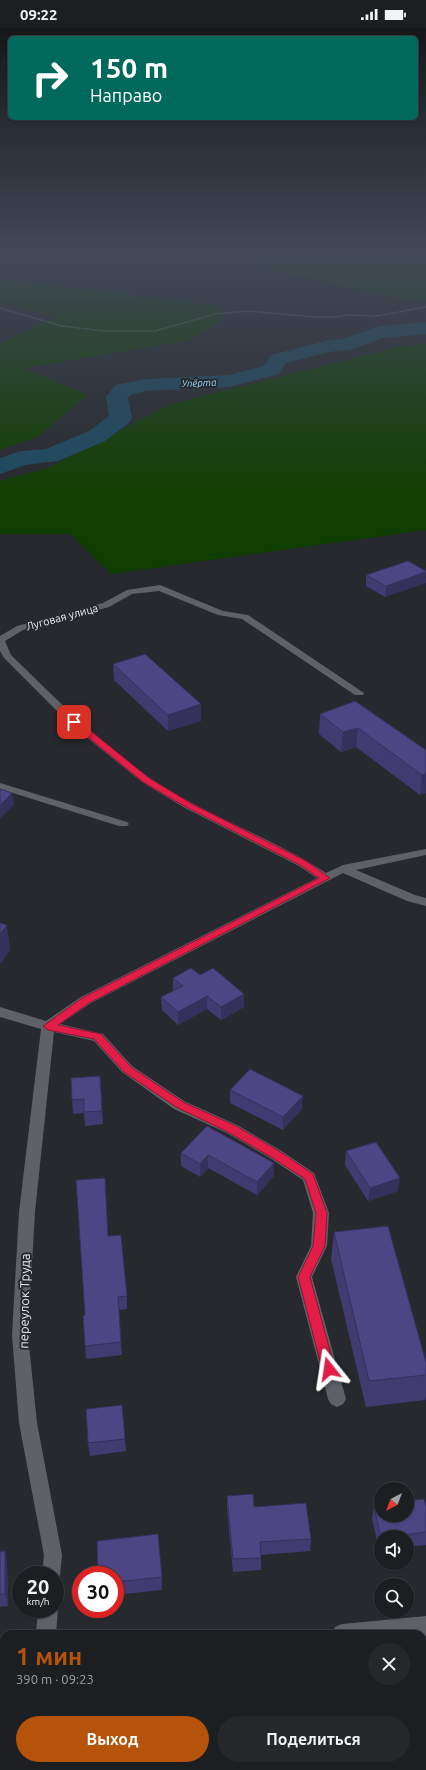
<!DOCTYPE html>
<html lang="ru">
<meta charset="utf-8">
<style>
body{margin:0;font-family:Ubuntu,sans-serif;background:#25272a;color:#f1f3f6;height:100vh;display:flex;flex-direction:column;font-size:15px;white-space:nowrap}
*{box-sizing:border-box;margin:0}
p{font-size:13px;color:#a0a2a5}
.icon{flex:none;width:22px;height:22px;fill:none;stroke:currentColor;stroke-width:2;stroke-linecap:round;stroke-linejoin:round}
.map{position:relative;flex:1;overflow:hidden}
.panel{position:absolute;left:0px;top:1602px;width:426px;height:140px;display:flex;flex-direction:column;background:#1c1f22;border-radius:12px 12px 0 0;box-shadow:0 1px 3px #0004,0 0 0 1px #3a3d40}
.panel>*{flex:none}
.hud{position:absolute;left:8px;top:8px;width:410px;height:84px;border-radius:6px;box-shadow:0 1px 3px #0004,0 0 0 1px #3a3d40;background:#00695c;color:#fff;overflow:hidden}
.needle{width:26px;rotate:222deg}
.fabs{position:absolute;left:374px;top:1454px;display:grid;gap:8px}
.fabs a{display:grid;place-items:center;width:40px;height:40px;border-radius:50%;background:#1c1f22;box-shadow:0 1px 3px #0004,0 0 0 1px #3a3d40;font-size:20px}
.speed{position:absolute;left:12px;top:1538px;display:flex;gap:8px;font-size:20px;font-weight:700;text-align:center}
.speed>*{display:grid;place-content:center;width:52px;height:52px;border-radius:50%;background:#1c1f22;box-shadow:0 1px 3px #0004,0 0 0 1px #3a3d40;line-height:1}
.speed small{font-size:10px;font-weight:400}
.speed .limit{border:6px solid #d22;background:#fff;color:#111}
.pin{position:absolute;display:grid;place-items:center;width:34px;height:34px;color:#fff;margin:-17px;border-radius:8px;box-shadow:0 2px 6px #0006}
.me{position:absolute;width:44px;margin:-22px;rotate:345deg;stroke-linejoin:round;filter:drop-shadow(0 0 3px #0008)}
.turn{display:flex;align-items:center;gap:14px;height:84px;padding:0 16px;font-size:18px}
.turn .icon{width:52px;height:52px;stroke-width:2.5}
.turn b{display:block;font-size:28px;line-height:34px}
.round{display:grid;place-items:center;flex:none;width:42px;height:42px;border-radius:21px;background:#25272a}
.overview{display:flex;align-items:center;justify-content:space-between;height:68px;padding:0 16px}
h1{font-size:24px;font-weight:700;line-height:30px;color:#b45309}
.cta{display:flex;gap:8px;margin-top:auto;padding:8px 16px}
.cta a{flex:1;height:46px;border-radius:24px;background:#b45309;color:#fff;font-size:16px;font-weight:700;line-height:46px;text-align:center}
.cta a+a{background:#25272a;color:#f1f3f6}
.status{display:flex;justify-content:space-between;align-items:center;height:28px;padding:0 20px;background:#1c1f22;direction:ltr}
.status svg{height:11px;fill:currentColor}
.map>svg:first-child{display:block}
.green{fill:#113e01}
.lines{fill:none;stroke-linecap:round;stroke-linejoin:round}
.river{fill:#1d4a60;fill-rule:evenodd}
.path{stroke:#85878b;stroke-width:1.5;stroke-dasharray:1 1;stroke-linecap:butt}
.street{fill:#5e6267;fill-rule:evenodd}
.wall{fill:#423b72}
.shaded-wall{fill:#36305c}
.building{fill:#4d4584;stroke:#36305c}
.route{fill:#e11d48;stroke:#92132f}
.labels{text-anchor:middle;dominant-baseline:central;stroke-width:4;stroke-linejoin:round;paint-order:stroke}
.far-water-label{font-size:10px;font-style:italic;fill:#96d5f7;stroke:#26292d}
.street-label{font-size:11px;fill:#ebedf0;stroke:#26292d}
.near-street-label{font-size:13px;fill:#ebedf0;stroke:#26292d}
</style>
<div class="status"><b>09:22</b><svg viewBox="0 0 49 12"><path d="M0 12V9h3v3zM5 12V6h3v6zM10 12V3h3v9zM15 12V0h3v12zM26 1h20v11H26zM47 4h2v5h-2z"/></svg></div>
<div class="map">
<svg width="426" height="1742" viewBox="0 0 426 1742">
<rect width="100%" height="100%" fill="#26292d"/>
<g class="green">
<path d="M 184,223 L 426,223 L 426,272 L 419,275 Z"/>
<path d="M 0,250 L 221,278 L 222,292 L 191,312 L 24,340 L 88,367 L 37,409 L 0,422 L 0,316 L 56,289 L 0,275 Z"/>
<path d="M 426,315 L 426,502 L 111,546 L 70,506 L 0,506 L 0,453 L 50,439 L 171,376 L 398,319 Z"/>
</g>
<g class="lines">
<path class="river" d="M 426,294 L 426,306 L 383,310 L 353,321 L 329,324 L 286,335 L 279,346 L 229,359 L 146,363 L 130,367 L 128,370 L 132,390 L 129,395 L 105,413 L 58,433 L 25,437 L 0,446 L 0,430 L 21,423 L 46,421 L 89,403 L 109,388 L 106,369 L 115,357 L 146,351 L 229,347 L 264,338 L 271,327 L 329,312 L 343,311 L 380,298 Z"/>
<path class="path" d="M 0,280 L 62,298 L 105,303 L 155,303 L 215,286 L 248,283 L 315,289 L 335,289 L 348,287 L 376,288 L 426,279"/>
<g class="street">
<path d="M 160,557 L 223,583 L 248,587 L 364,665 L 363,667 L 355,667 L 242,591 L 218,587 L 159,563 L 132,566 L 109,579 L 23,602 L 5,613 L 11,627 C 55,670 99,714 150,750 C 205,788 270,808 326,845 L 343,837 L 426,821 L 426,827 L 356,842 L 415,867 L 426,870 L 426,878 L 407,873 L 343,845 L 91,975 L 60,996 L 103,1006 L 132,1038 L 184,1073 L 237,1097 L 280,1122 L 314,1145 L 329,1185 L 327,1218 L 312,1249 L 346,1371 L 343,1376 L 337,1379 L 331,1376 L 328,1371 L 296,1249 L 311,1218 L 313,1185 L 303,1152 L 270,1130 L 227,1105 L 174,1081 L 122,1044 L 94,1013 L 54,1004 L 35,1184 L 28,1307 L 37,1395 L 62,1527 L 60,1547 L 58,1554 L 55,1555 L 55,1547 L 42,1547 L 44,1527 L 19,1395 L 12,1307 L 19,1184 L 41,1001 L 0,989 L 0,979 L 46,993 L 81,969 L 317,850 L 299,838 L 185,780 L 142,754 L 70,696 L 4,630 L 0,623 L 0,608 L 17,598 L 103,575 L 127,562 Z"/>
<path d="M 0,755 L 127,794 L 129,796 L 127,798 L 119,798 L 0,761 Z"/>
<path d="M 55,1575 L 58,1581 L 56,1606 L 36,1606 L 38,1581 L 55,1581 Z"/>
<path d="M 426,1588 L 426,1608 L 422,1608 L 422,1606 L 332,1606 L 335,1599 L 342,1596 Z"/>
<path d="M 4,1629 L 4,1649 L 0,1650 L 0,1630 Z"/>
</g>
</g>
<g class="wall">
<path d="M 426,543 L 385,569 L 366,558 L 366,547 Z"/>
<path d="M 113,636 L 201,693 L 168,703 L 114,652 Z"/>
<path d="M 320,686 L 426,722 L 426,765 L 420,767 L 356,719 L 341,724 L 319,706 Z"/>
<path d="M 200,947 L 244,966 L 244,979 L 221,992 L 207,981 L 178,997 L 162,982 L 161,969 L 173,963 L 173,950 Z"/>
<path d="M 100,1048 L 103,1096 L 85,1098 L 84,1085 L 73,1086 L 72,1072 Z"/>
<path d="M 230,1062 L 302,1081 L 283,1102 L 230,1075 Z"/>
<path d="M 207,1098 L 274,1148 L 257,1167 L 208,1140 L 200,1149 L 181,1138 L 181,1125 Z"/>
<path d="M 346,1123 L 398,1163 L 368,1173 L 345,1137 Z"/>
<path d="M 334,1204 L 426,1334 L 426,1367 L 425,1372 L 366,1379 L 331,1231 Z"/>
<path d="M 108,1208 L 127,1268 L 127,1281 L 119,1282 L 122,1327 L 86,1331 L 85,1318 L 85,1287 Z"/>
<path d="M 125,1411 L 126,1423 L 90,1428 L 88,1415 Z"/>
<path d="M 227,1468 L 254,1479 L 311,1511 L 310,1523 L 261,1527 L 261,1542 L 233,1544 L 227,1481 Z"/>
<path d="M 374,1478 L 426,1478 L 426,1517 L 407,1519 L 407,1509 L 381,1509 L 381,1522 L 379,1522 L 372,1490 Z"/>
<path d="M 5,1523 L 7,1536 L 8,1578 L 0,1579 L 0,1524 Z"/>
<path d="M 115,1547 L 162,1549 L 162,1562 L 115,1567 Z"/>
<path d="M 74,1738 L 121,1738 L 121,1741 L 112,1742 L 74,1742 Z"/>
</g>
<g class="shaded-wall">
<path d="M 426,544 L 426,555 L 385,569 L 386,558 Z"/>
<path d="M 201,676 L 201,693 L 168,703 L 168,687 Z"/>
<path d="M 358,700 L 356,719 L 341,724 L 343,704 Z"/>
<path d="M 426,746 L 426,765 L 420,767 L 422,747 Z"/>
<path d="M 12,765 L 14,777 L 0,791 L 0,777 Z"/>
<path d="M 7,897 L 10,923 L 0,936 L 0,906 Z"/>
<path d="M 244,966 L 244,979 L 221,992 L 221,979 Z"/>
<path d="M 207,968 L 207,981 L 178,997 L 178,984 Z"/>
<path d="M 303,1068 L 302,1081 L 283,1102 L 283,1089 Z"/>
<path d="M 208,1127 L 208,1140 L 200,1149 L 200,1136 Z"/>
<path d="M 274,1135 L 274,1148 L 257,1167 L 257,1154 Z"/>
<path d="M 400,1150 L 398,1163 L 368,1173 L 370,1160 Z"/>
<path d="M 5,1523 L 7,1536 L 8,1578 L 5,1566 Z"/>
</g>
<g class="building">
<path d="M 408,533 L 426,543 L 426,544 L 386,558 L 366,547 Z"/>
<path d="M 145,626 L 201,676 L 168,687 L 113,636 Z"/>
<path d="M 355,673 L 426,722 L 426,746 L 422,747 L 358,700 L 343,704 L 320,686 Z"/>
<path d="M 0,761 L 12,765 L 0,777 Z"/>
<path d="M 0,895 L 7,897 L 0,906 Z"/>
<path d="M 191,940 L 200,947 L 213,940 L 244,966 L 221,979 L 207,968 L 178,984 L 161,969 L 183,958 L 173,950 Z"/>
<path d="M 250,1041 L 303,1068 L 283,1089 L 230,1062 Z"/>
<path d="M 100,1048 L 102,1083 L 84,1084 L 84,1071 L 72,1072 L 71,1050 Z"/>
<path d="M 207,1098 L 274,1135 L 257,1154 L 208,1127 L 200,1136 L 181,1125 Z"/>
<path d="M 376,1114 L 400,1150 L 370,1160 L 346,1123 Z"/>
<path d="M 105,1150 L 108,1208 L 121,1207 L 127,1268 L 118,1269 L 121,1314 L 85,1318 L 83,1288 L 85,1287 L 76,1152 Z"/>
<path d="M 388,1198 L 426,1334 L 426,1347 L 369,1353 L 334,1204 Z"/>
<path d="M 122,1377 L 125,1411 L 88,1415 L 86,1381 Z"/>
<path d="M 253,1466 L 254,1479 L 306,1475 L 311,1511 L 260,1514 L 261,1530 L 233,1531 L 227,1468 Z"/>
<path d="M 424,1471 L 426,1478 L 426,1504 L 387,1509 L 381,1509 L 381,1510 L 374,1478 L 381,1477 L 381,1487 L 407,1487 L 407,1473 Z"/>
<path d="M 158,1506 L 162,1549 L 115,1554 L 115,1547 L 98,1547 L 97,1513 Z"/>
<path d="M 5,1523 L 5,1566 L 0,1566 L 0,1524 Z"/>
</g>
<linearGradient id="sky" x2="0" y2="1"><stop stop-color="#151719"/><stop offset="0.48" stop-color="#414957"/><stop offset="1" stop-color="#414957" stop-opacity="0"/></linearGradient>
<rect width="426" height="467" fill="url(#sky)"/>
<path class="route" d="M 72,692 L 77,692 L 149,750 L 192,776 L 306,833 L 330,850 L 89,975 L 58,997 L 101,1006 L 131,1039 L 183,1074 L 236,1098 L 279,1123 L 313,1146 L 327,1185 L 325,1218 L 310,1249 L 335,1341 L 333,1345 L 329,1346 L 324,1345 L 322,1341 L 298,1249 L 313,1218 L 316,1185 L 305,1151 L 271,1129 L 228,1104 L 176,1079 L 124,1044 L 94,1011 L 48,1002 L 43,998 L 82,970 L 319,850 L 300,837 L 186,779 L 143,754 L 72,696 Z"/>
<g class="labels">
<g class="far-water-label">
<text transform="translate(199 355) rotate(-2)">Упёрта</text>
</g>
<g class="street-label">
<text transform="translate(62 589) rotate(-15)">Луговая улица</text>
</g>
<g class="near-street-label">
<text transform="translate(24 1273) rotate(-89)">переулок Труда</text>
</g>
</g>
</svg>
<div class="fabs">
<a><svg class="needle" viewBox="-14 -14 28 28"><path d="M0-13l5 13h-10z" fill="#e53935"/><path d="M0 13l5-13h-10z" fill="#a0a2a5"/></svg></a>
<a><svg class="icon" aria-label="sound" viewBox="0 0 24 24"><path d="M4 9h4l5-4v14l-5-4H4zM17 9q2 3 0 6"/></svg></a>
<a><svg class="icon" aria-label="search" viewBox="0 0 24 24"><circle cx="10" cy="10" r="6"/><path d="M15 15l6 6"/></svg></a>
</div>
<div class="speed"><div>20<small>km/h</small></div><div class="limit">30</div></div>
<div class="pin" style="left:74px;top:694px;background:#d93025"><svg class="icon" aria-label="arrive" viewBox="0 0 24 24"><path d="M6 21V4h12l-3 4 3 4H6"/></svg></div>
<svg class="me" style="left:329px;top:1341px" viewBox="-20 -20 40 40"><path d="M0-17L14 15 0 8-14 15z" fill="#e11d48" stroke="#fff" stroke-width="4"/></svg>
<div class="hud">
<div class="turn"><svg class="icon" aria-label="right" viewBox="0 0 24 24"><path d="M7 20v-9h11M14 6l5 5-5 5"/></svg><div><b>150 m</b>Направо</div></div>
</div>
<section class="panel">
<div class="overview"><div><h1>1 мин</h1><p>390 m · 09:23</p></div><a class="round"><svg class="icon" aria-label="close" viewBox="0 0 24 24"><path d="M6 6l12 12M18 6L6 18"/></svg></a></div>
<div class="cta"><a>Выход</a><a>Поделиться</a></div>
</section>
</div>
